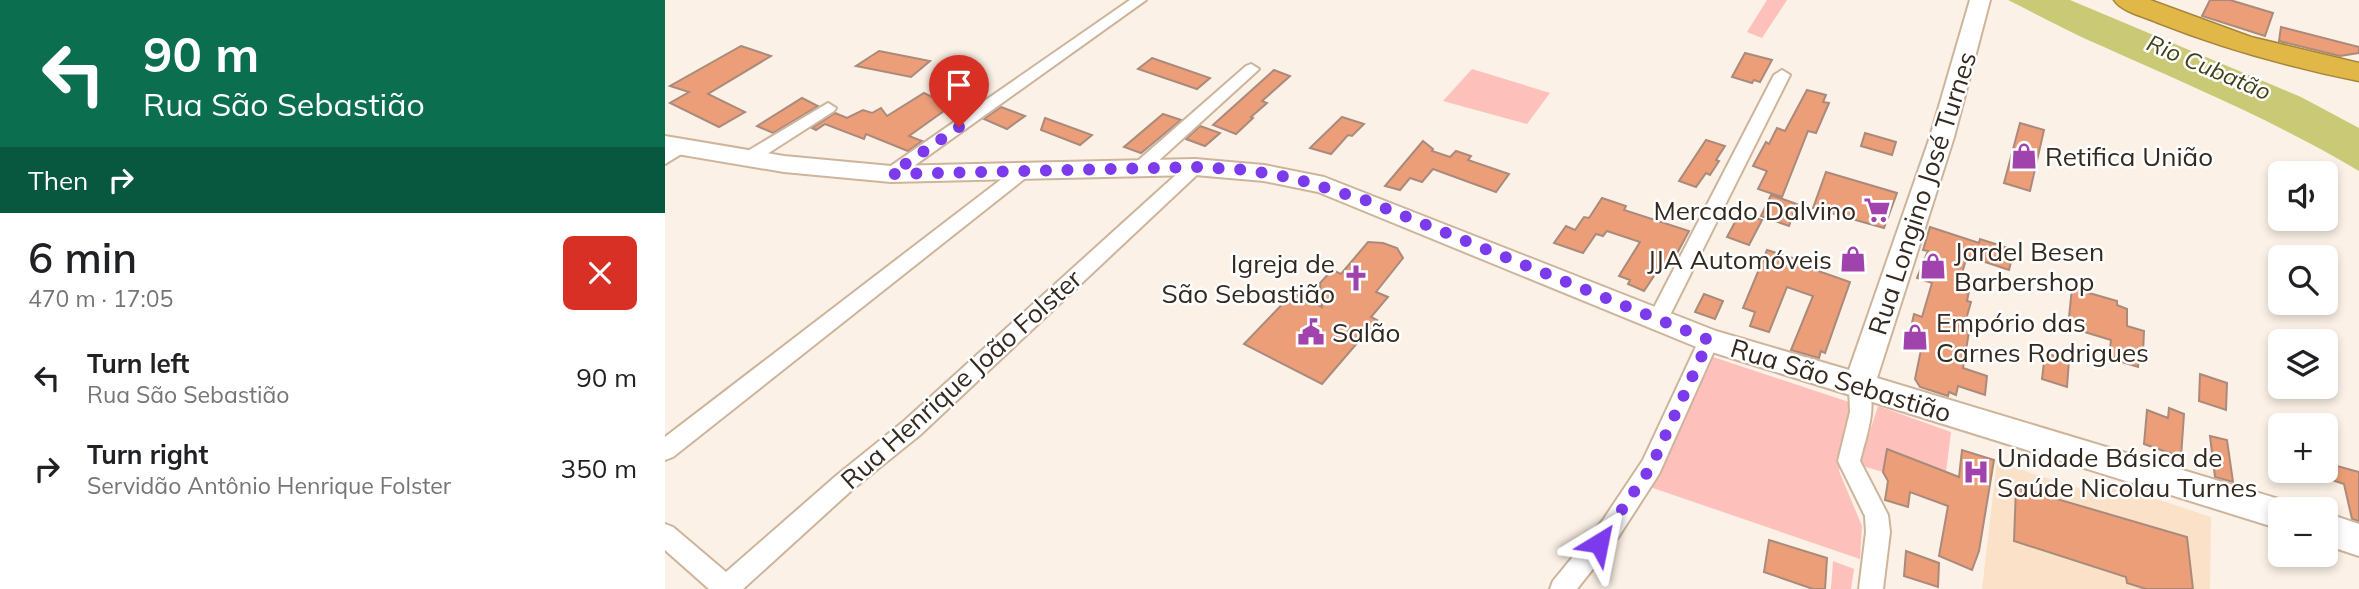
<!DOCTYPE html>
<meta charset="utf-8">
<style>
body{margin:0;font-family:Mulish,sans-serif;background:#f6f6f6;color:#202124;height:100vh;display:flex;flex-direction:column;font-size:26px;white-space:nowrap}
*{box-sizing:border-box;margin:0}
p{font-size:23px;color:#757577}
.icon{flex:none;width:38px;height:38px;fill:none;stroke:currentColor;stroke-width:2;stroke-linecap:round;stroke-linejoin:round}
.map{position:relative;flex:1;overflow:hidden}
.panel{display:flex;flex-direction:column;background:#fff;width:665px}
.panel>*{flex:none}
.guide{background:#0b6e4f;color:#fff;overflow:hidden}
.tools{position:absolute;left:1603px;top:161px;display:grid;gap:14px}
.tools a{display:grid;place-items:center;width:70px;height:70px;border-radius:10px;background:#fff;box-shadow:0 4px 10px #0003;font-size:35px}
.pin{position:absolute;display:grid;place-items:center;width:60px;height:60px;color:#fff;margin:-72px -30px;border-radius:50% 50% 50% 0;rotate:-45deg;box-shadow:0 0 7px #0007}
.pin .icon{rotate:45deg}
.me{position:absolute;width:77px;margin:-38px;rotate:35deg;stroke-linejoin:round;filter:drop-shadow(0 0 5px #0008)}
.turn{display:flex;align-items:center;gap:24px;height:147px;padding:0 28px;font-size:32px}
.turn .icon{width:91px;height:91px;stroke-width:2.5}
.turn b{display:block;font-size:49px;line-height:60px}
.then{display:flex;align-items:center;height:66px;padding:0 28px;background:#0003;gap:14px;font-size:26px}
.round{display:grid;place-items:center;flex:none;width:74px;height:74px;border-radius:10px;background:#f6f6f6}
.summary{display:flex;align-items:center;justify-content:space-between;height:119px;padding:0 28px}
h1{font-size:42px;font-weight:600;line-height:52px}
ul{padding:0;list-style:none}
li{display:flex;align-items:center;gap:21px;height:91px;padding:0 28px}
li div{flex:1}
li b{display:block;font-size:26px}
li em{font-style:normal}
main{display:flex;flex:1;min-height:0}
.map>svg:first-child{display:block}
.built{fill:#fae1c7}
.green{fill:#fdc0ba}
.water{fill:#c9c976}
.building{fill:#ec9e79;stroke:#aa8a7b;stroke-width:2}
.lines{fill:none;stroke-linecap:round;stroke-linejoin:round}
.street-casing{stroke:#ceb49b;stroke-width:4}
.secondary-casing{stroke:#ceb49b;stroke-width:4}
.highway-casing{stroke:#a48539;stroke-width:3}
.street{fill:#fff;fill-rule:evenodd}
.secondary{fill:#fff;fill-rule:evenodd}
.highway{fill:#e1b747;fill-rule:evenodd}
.route{stroke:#7c3aed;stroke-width:12;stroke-dasharray:0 21.6}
.labels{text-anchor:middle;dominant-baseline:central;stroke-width:5;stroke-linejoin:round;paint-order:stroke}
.far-water-label{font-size:23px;font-style:italic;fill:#3f3f1b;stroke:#fff}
.poi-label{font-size:26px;fill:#33291f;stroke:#fff;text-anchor:start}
.street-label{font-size:26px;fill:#33291f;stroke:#fff}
</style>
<main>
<section class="panel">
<div class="guide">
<div class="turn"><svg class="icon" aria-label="left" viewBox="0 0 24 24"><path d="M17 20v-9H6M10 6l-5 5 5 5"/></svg><div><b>90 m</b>Rua São Sebastião</div></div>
<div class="then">Then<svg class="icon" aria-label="right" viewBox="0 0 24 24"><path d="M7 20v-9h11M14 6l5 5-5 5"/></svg></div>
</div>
<div class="summary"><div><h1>6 min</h1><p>470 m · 17:05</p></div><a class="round" style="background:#d93025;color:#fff"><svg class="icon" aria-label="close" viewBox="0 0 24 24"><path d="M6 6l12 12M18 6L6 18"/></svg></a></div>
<ul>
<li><svg class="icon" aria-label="left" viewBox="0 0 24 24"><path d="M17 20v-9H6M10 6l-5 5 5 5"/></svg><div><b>Turn left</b><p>Rua São Sebastião</p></div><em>90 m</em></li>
<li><svg class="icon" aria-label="right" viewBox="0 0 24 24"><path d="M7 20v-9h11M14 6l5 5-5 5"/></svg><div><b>Turn right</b><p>Servidão Antônio Henrique Folster</p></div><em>350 m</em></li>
</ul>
</section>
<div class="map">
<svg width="1694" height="589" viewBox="0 0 1694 589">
<rect width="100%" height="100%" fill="#fbf1e6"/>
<path class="built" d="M 1332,462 L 1445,498 L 1446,484 L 1546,517 L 1545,589 L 1317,589 Z"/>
<g class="green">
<path d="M 1102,0 L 1122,0 L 1097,38 L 1082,32 Z"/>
<path d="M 807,69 L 885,93 L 862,124 L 778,101 Z"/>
<path d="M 1045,356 L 1190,404 L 1174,471 L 1197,526 L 1195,559 L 985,487 Z"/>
<path d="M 1213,406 L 1286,432 L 1281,472 L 1222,448 L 1218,472 L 1194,465 Z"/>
<path d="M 1168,561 L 1189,569 L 1186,589 L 1166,589 Z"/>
</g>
<path class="water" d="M 1343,0 L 1405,0 L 1636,97 L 1694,128 L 1694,171 C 1612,122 1526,86 1439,47 C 1406,33 1375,16 1343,0 Z"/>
<g class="building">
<path d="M 1545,0 L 1565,0 L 1608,13 L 1600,36 L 1537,16 Z"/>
<path d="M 1616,27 L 1694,47 L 1694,53 L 1675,56 L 1614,41 Z"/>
<path d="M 76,46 L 106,56 L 43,94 L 80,112 L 54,127 L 5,103 L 24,92 L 5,86 Z"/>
<path d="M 214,51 L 265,61 L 246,77 L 191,66 Z"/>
<path d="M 1080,53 L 1107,60 L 1095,82 L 1089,80 L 1087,83 L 1067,77 Z"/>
<path d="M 487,58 L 545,78 L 532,89 L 473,69 Z"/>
<path d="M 609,70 L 625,76 L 597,101 L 602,103 L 586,117 L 588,118 L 571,134 L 548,125 Z"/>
<path d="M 1142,90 L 1161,95 L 1158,102 L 1164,103 L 1151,133 L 1143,131 L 1117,197 L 1093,189 L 1102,171 L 1088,166 L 1101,142 L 1104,144 L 1112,128 L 1120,131 Z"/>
<path d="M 259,93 L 286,106 L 244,136 L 257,141 L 243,151 L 201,134 L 199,139 L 160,124 L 151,130 L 147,128 L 170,113 L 182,118 L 198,110 L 207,113 L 216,108 L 222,116 Z"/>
<path d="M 137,98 L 153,106 L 108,133 L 92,126 Z"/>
<path d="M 336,107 L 360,116 L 342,129 L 319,119 Z"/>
<path d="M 498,114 L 516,120 L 476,153 L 459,147 Z"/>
<path d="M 677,117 L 699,124 L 687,136 L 683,135 L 666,154 L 645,148 Z"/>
<path d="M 380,118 L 427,135 L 415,145 L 376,130 Z"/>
<path d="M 1355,123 L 1379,130 L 1365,191 L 1339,183 Z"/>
<path d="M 535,126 L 555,133 L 540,146 L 521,139 Z"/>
<path d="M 1200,133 L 1231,142 L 1227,155 L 1196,146 Z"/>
<path d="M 1041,140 L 1060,146 L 1051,160 L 1054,161 L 1045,175 L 1041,173 L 1031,187 L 1014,181 Z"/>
<path d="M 758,141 L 768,149 L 767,151 L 785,157 L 791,151 L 806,156 L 803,160 L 844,174 L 831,192 L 768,169 L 757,182 L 745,178 L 735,190 L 720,186 Z"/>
<path d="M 1161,172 L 1232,193 L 1219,228 L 1148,208 Z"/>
<path d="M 1106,195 L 1132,204 L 1124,226 L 1096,216 Z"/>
<path d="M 937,198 L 961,206 L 959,210 L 1024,231 L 1008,261 L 997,264 L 979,291 L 963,284 L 965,280 L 954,276 L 975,242 L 942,231 L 938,236 L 931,234 L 918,253 L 889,243 L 901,226 L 910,230 L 919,217 L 924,218 Z"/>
<path d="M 1075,213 L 1097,220 L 1084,245 L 1062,237 Z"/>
<path d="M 1265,227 L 1314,243 L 1315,239 L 1349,250 L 1344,270 L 1302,256 L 1293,287 L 1304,291 L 1302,301 L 1306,302 L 1298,330 L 1304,332 L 1298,368 L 1322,376 L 1320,395 L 1293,386 L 1291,395 L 1284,392 L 1283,396 L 1255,387 L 1250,379 L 1257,345 L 1243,340 L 1249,314 L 1257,317 L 1267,283 L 1252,278 L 1263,251 L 1258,250 Z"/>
<path d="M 703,242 L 718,243 L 732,248 L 738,258 L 711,292 L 723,297 L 706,317 L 712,320 L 657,384 L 579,344 L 628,293 L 657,307 L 655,283 L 667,270 L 676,274 Z"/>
<path d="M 1102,250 L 1140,262 L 1139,266 L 1185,282 L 1160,353 L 1156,351 L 1154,358 L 1126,350 L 1148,296 L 1122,287 L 1104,332 L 1085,326 L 1090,312 L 1078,308 Z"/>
<path d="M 1407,288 L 1452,301 L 1452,305 L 1462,309 L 1462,326 L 1479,331 L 1478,353 L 1474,352 L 1473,367 L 1444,358 L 1446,340 L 1403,327 Z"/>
<path d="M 1039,294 L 1058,301 L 1050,319 L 1030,312 Z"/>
<path d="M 1380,353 L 1404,360 L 1402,387 L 1377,379 Z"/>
<path d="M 1535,374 L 1562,383 L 1561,410 L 1534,401 Z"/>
<path d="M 1504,408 L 1519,414 L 1516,457 L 1479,444 L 1482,410 L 1503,418 Z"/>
<path d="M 1545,436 L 1562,440 L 1568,482 L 1550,477 Z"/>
<path d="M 1222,449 L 1294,477 L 1297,450 L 1329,460 L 1314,551 L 1307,570 L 1274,556 L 1283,506 L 1245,492 L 1243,507 L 1220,500 L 1223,481 L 1218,472 Z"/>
<path d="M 1661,463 L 1694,472 L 1694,521 L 1687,519 L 1679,484 L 1661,478 Z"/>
<path d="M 1351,487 L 1522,537 L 1528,589 L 1481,589 L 1462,583 L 1461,577 L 1349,541 Z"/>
<path d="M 1104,540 L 1162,558 L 1160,589 L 1148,589 L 1099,572 Z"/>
<path d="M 1241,551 L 1274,563 L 1273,587 L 1239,576 Z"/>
</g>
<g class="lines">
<g class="street-casing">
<g id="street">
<path d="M 465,0 L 481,0 L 232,178 L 220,178 L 217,174 L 220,170 Z"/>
<path d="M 586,64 L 594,69 L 591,72 L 480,173 L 468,173 L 466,169 L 468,165 L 581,66 Z"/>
<path d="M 1117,70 L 1125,75 L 1002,321 L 999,326 L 992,329 L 985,326 L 982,321 L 1109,75 Z"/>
<path d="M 163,103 L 171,108 L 169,111 L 88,163 L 76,163 L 74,159 L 76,155 Z"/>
<path d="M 18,143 L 24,144 L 26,148 L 0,164 L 0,151 Z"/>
<path d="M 530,161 L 536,163 L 538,167 L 536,171 L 255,435 L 188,489 L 78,589 L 44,589 L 0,550 L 0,524 L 8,527 L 61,572 L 172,475 L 239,421 L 524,163 Z"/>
<path d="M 357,166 L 363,168 L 366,172 L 363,176 L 8,457 L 0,460 L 0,437 L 351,168 Z"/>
<path d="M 1044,332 L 1051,334 L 1054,340 L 994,474 L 954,536 L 912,589 L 885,589 L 888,581 L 938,520 L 978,460 L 1034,340 L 1037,334 Z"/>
<path d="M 1194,377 L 1201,380 C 1214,405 1201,436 1195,461 L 1223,515 L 1225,532 L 1218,589 L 1194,589 L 1201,532 L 1200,516 L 1173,461 L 1185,412 L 1184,386 L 1187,380 Z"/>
</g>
</g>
<g class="secondary-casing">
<g id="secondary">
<path d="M 1305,0 L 1325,0 L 1289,137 L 1212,378 L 1627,503 L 1630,509 L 1615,509 L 1615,529 L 1034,348 L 653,192 L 599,181 L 530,175 L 226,182 L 119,172 L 0,152 L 0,136 L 119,156 L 226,166 L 530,159 L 599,165 L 659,177 L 1051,331 L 1184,370 L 1265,137 Z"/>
<path d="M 1661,513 L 1694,524 L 1694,556 L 1661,545 Z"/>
</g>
</g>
<g class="highway-casing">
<path id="highway" d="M 1449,0 L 1485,0 L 1586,37 L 1694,63 L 1694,81 C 1624,67 1557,48 1491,22 C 1478,16 1457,12 1449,0 Z"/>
</g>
<use href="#street" class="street"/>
<use href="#secondary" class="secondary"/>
<use href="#highway" class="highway"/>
</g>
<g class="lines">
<path class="route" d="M 294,127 L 226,174 L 530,167 L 583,170 L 628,178 L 700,200 L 1044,340 L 986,467 L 934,543"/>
</g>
<defs>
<g id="shop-bare" transform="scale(2.1)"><path d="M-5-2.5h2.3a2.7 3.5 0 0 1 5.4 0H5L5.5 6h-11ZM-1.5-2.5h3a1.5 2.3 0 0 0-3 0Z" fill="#a143ac" stroke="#fff" stroke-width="2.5" paint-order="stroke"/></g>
<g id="supermarket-bare" transform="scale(2.1)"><path d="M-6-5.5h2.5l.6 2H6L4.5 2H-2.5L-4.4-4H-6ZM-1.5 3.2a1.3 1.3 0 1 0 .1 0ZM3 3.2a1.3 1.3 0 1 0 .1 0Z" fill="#a143ac" stroke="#fff" stroke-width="2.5" paint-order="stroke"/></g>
<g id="church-bare" transform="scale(2.1)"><path d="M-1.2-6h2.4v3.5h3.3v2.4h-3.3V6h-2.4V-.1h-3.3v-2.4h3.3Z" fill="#a143ac" stroke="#fff" stroke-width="2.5" paint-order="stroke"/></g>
<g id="civic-bare" transform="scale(2.1)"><path d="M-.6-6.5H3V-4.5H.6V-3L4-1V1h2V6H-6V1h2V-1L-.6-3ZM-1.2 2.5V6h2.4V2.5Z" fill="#a143ac" stroke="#fff" stroke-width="2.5" paint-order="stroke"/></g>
<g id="hospital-bare" transform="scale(2.1)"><path d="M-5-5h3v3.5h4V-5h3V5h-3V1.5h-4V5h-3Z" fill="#a143ac" stroke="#fff" stroke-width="2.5" paint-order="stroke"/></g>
</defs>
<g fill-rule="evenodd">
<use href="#shop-bare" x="1359" y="156"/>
<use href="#supermarket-bare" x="1212" y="210"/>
<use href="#shop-bare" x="1188" y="259"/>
<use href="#shop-bare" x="1268" y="266"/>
<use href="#church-bare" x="691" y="278"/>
<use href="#civic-bare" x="646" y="332"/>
<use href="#shop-bare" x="1250" y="337"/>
<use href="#hospital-bare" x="1311" y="472"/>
</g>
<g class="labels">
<g class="far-water-label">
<text transform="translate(1544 67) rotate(23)">Rio Cubatão</text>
</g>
<g class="poi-label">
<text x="1380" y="156">Retifica União</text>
<text x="1191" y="210" text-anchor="end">Mercado Dalvino</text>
<text x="1289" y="251">Jardel Besen<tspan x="1289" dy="30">Barbershop</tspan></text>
<text x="1167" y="259" text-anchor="end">JJA Automóveis</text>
<text x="670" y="263" text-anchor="end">Igreja de<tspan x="670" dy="30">São Sebastião</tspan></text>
<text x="1271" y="322">Empório das<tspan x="1271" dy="30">Carnes Rodrigues</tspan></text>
<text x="667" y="332">Salão</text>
<text x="1332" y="457">Unidade Básica de<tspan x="1332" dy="30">Saúde Nicolau Turnes</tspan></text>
</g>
<g class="street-label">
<text transform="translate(1257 193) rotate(-72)">Rua Longino José Turnes</text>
<text transform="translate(296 379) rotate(-42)">Rua Henrique João Folster</text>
<text transform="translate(1176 380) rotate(17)">Rua São Sebastião</text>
</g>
</g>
</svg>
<div class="tools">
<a><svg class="icon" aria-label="sound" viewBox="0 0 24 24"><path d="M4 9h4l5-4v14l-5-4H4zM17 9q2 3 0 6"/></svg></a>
<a><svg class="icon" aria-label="search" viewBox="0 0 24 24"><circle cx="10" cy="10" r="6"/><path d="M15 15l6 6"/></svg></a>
<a><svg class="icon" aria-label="layers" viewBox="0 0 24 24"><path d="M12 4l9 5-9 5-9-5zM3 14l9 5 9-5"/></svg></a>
<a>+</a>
<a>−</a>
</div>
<div class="pin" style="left:294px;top:127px;background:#d93025"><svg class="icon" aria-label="arrive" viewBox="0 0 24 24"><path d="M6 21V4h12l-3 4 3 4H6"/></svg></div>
<svg class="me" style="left:934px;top:543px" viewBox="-20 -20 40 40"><path d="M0-17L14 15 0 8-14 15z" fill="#7c3aed" stroke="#fff" stroke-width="4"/></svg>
</div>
</main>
